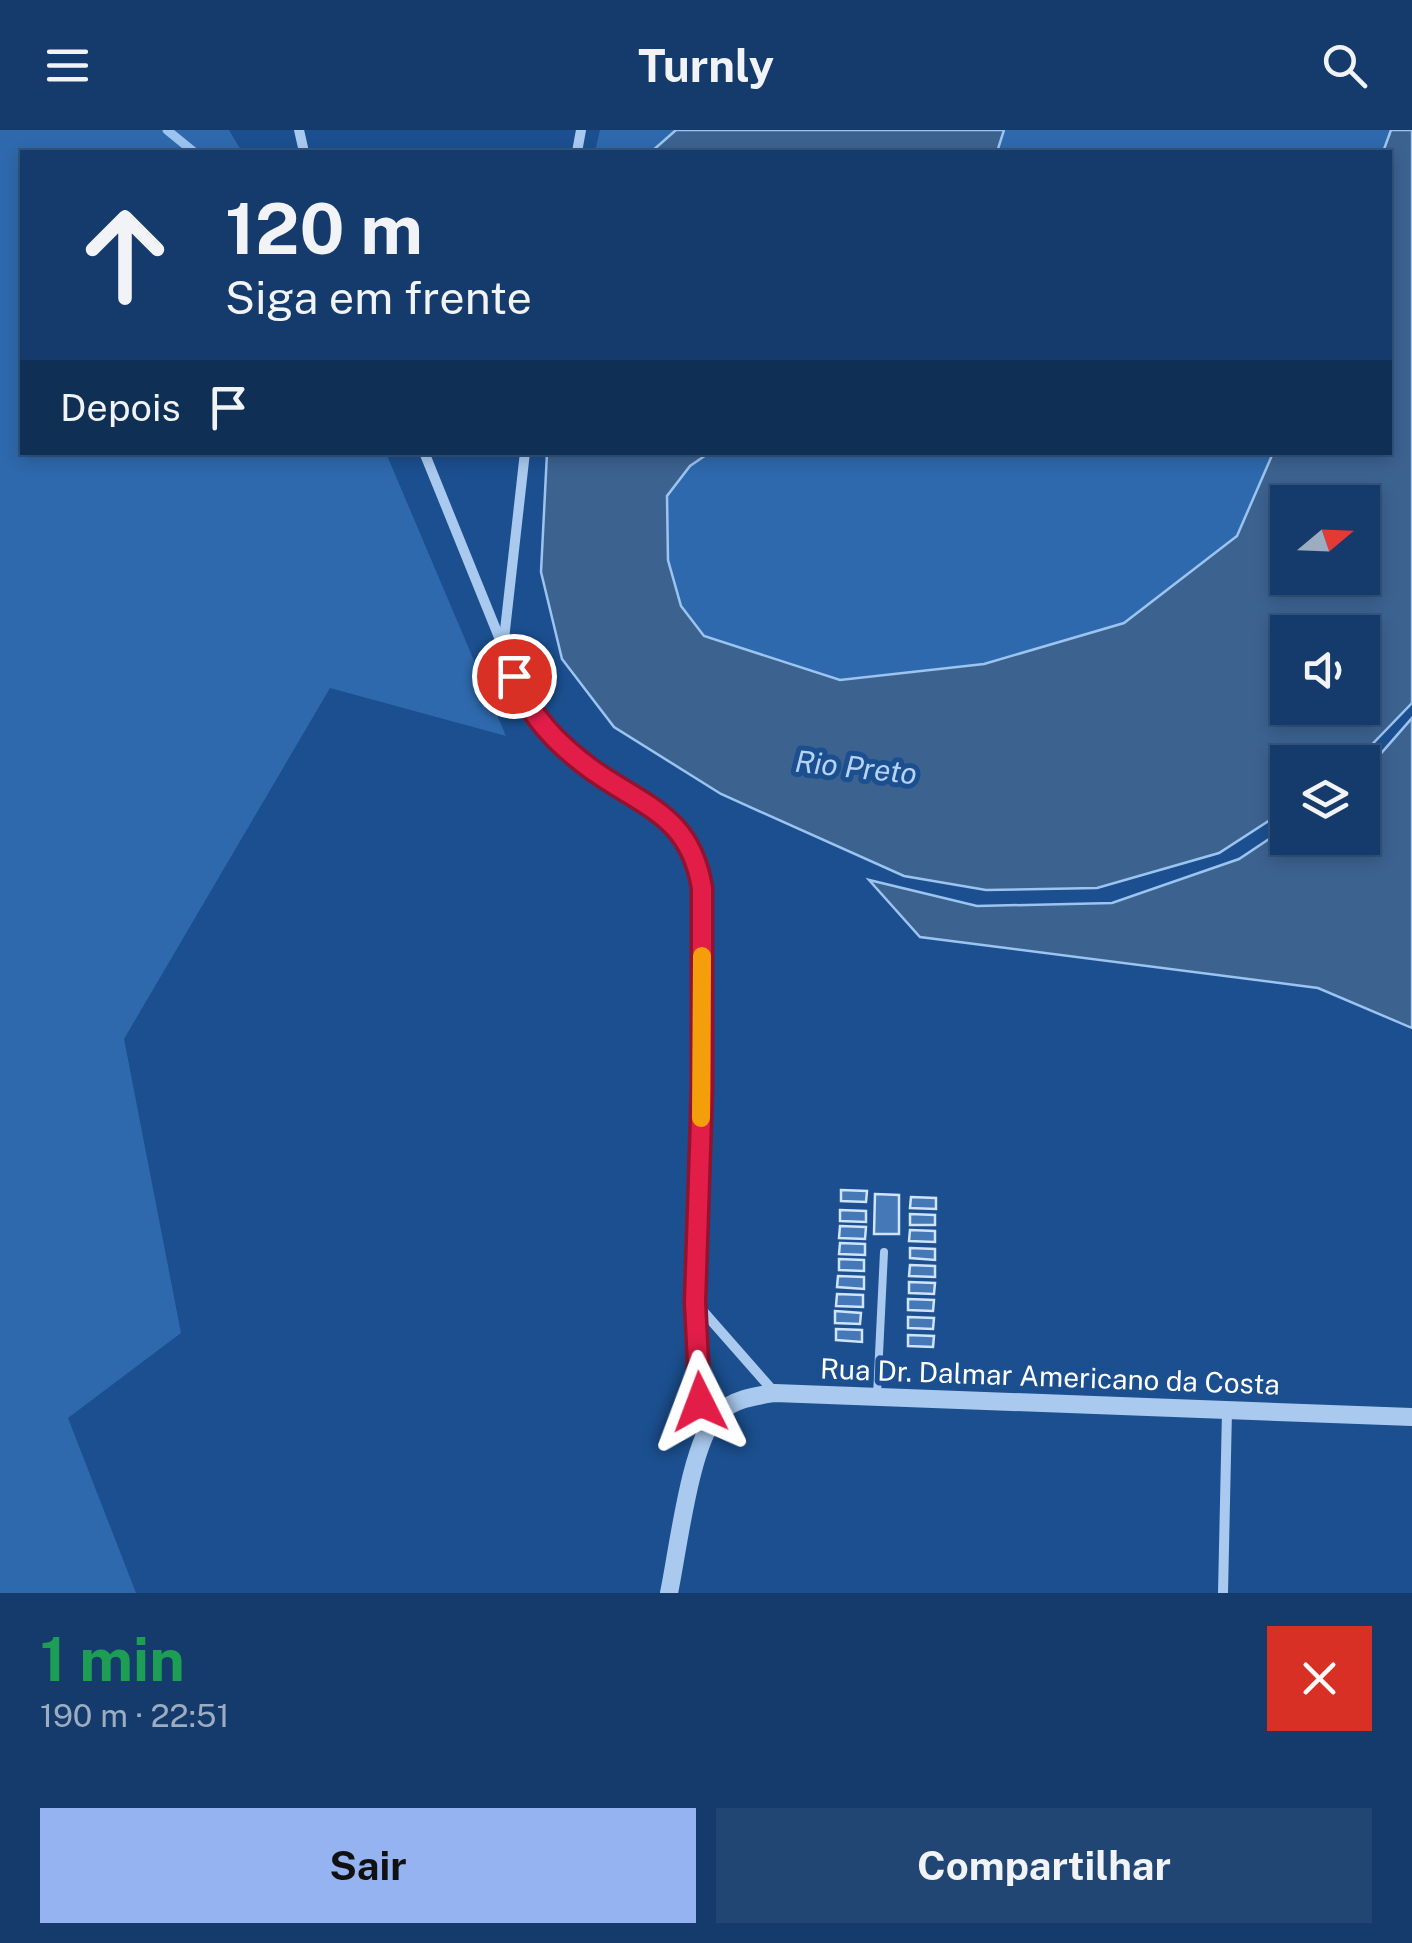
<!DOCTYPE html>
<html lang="pt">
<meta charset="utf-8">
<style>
body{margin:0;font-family:"Public Sans",sans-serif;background:#214673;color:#f1f3f6;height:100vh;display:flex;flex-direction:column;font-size:38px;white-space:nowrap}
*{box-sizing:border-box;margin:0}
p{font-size:32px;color:#9dadc1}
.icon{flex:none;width:55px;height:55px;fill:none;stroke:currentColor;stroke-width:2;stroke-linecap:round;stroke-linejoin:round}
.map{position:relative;height:1463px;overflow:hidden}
.drawer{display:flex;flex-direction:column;background:#143b6b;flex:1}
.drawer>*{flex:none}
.guide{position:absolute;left:20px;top:20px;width:1372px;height:305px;border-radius:0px;box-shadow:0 5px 15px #0003,0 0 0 2px #33557e;background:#143b6b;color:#f1f3f6;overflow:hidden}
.needle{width:65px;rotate:71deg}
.controls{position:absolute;left:1270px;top:355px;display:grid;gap:20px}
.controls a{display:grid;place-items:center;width:110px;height:110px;border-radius:0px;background:#143b6b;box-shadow:0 5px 15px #0003,0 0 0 2px #33557e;font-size:50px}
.pin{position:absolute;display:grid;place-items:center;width:85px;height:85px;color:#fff;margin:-42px;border:5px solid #fff;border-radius:50%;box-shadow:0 2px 10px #0007}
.me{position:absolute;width:110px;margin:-55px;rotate:357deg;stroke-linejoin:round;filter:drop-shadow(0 0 8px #0008)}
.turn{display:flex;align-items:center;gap:35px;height:210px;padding:0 40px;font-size:45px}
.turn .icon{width:130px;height:130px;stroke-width:2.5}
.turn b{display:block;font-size:70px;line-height:85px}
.then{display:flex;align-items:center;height:95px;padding:0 40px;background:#0003;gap:20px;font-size:38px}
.round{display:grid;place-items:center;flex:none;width:105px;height:105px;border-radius:0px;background:#214673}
.headline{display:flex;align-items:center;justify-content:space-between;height:170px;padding:0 40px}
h1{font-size:60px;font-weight:700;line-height:75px;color:#1e9e55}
.button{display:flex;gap:20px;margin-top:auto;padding:20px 40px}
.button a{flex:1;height:115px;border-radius:0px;background:#95b2f1;color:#111;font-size:40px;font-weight:700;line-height:115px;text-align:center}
.button a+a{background:#214673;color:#f1f3f6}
header{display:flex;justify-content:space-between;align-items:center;height:130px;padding:0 40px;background:#143b6b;font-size:45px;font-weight:700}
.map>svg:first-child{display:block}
.green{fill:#2e69ad}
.water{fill:#3c6290;stroke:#9cc4f0;stroke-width:2.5;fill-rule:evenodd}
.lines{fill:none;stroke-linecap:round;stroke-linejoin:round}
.stream{stroke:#9cc4f0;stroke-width:9}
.building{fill:#4478b7;stroke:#cfe3fa;stroke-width:2.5}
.service{stroke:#a9c9ee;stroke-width:8}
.minor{stroke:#a9c9ee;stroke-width:10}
.tertiary{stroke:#a9c9ee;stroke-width:18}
.route-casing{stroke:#92132f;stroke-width:25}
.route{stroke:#e11d48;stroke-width:18}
.slow{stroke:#f59e0b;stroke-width:18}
.labels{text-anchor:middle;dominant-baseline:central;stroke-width:10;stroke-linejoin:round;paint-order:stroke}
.street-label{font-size:28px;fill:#fff;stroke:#1b4f8f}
.water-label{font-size:30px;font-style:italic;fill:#b5d3f5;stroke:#1b4f8f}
</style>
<header><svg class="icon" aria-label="menu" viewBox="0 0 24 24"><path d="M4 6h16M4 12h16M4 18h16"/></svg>Turnly<svg class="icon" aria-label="search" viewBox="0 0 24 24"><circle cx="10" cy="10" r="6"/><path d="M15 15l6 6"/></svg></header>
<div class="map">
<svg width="1412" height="1463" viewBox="0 0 1412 1463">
<rect width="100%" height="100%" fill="#1b4f8f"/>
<g class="green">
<path d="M 0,0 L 229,0 L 242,22 L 22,22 L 22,322 L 386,323 L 506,606 L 330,558 L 124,909 L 181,1203 L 68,1288 L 136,1463 L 0,1463 Z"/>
<path d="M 600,0 L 676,0 L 651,22 L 595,22 Z"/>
<path d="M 1004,0 L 1391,0 L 1383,22 L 997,22 Z"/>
<path d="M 709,323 L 1273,323 L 1237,406 L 1124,493 L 984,534 L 840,550 L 704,506 L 681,476 L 668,430 L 667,366 L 690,336 Z"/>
</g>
<g class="water">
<path d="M 676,0 L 1004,0 L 997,22 L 651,22 Z"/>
<path d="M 1391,0 L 1412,0 L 1412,573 L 1355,632 L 1288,632 L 1287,679 L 1219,723 L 1097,758 L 986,760 L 904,746 L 721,664 L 614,597 L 562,529 L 541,442 L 547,323 L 709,323 L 690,336 L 667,366 L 668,430 L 681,476 L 704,506 L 840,550 L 984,534 L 1124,493 L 1237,406 L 1273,323 L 1390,322 L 1390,22 L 1383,22 ZM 1362,372 L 1362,448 L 1288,448 L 1288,372 ZM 1288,502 L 1362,502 L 1362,578 L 1288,578 Z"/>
<path d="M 1412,588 L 1412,898 L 1318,858 L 920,807 L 869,750 L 977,776 L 1112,773 L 1239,729 L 1287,697 L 1288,708 L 1362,708 L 1363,644 Z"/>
</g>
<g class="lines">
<path class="stream" d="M 167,0 L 194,22"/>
</g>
<g class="building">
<path d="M 841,1060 L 867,1061 L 866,1072 L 841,1071 Z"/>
<path d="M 875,1064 L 899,1065 L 899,1104 L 874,1104 Z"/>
<path d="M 911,1067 L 936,1068 L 936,1079 L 910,1078 Z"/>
<path d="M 840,1080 L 866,1081 L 866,1092 L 840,1091 Z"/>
<path d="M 910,1084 L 935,1085 L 935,1095 L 910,1095 Z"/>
<path d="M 840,1096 L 866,1097 L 865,1109 L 839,1108 Z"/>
<path d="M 910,1100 L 935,1101 L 935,1112 L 909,1111 Z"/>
<path d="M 840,1113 L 865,1114 L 865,1125 L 839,1124 Z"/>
<path d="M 910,1118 L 935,1119 L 935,1130 L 910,1128 Z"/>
<path d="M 839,1129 L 864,1130 L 864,1141 L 839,1140 Z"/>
<path d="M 910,1135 L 935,1136 L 935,1147 L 909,1146 Z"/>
<path d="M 838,1146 L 864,1147 L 864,1159 L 837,1157 Z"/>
<path d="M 909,1152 L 935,1153 L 934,1164 L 909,1163 Z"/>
<path d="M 837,1164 L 863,1165 L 863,1177 L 836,1176 Z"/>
<path d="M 908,1169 L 934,1170 L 933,1181 L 908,1180 Z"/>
<path d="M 835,1181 L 861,1183 L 860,1194 L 835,1193 Z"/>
<path d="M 908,1187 L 934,1188 L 933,1199 L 908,1198 Z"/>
<path d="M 836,1199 L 862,1200 L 862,1212 L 836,1210 Z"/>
<path d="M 908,1205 L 934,1206 L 933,1217 L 908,1216 Z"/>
</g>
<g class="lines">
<path class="service" d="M 877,1265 L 884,1122"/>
<g class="minor">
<path d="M 299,0 L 304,22"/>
<path d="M 577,22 L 581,0"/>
<path d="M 424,322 L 503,517"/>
<path d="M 525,322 L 503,518 L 525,574 L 545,600 L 591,639 L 668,688 L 697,732 L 703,957 L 695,1172 L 702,1305"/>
<path d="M 695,1172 L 775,1263"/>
<path d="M 1223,1463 L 1227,1281"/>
</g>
<path class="tertiary" d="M 669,1463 C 678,1421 690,1312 718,1284 C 733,1269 755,1266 775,1263 L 1412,1287"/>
</g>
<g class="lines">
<g class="route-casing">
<path id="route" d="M 514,546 C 530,586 557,614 591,639 C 644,677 690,685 702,758 L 702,958 L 695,1172 L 700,1272"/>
</g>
<use href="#route" class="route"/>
<path class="slow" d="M 701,988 L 702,826"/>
</g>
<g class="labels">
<g class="street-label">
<text transform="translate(1050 1246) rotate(2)">Rua Dr. Dalmar Americano da Costa</text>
</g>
<g class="water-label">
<text transform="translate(856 637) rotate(6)">Rio Preto</text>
</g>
</g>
</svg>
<div class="controls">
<a><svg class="needle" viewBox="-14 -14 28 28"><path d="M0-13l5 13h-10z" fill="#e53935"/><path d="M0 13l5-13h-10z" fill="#9dadc1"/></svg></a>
<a><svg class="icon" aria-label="sound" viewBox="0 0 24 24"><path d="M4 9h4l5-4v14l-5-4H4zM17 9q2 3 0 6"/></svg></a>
<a><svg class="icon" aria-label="layers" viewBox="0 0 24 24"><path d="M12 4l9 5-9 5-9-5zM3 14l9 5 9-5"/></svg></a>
</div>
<div class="pin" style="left:514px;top:546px;background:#d93025"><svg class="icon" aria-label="arrive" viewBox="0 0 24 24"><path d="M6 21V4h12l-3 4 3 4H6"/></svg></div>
<svg class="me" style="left:700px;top:1272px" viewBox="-20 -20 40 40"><path d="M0-17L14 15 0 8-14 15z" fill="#e11d48" stroke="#fff" stroke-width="4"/></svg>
<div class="guide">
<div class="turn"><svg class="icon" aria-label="ahead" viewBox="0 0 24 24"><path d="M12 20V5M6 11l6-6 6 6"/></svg><div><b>120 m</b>Siga em frente</div></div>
<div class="then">Depois<svg class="icon" aria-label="arrive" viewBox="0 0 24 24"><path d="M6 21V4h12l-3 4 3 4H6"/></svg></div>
</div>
</div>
<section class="drawer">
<div class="headline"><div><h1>1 min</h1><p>190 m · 22:51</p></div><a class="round" style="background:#d93025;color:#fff"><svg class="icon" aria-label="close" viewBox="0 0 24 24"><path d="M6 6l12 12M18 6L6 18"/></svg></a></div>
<div class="button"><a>Sair</a><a>Compartilhar</a></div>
</section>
